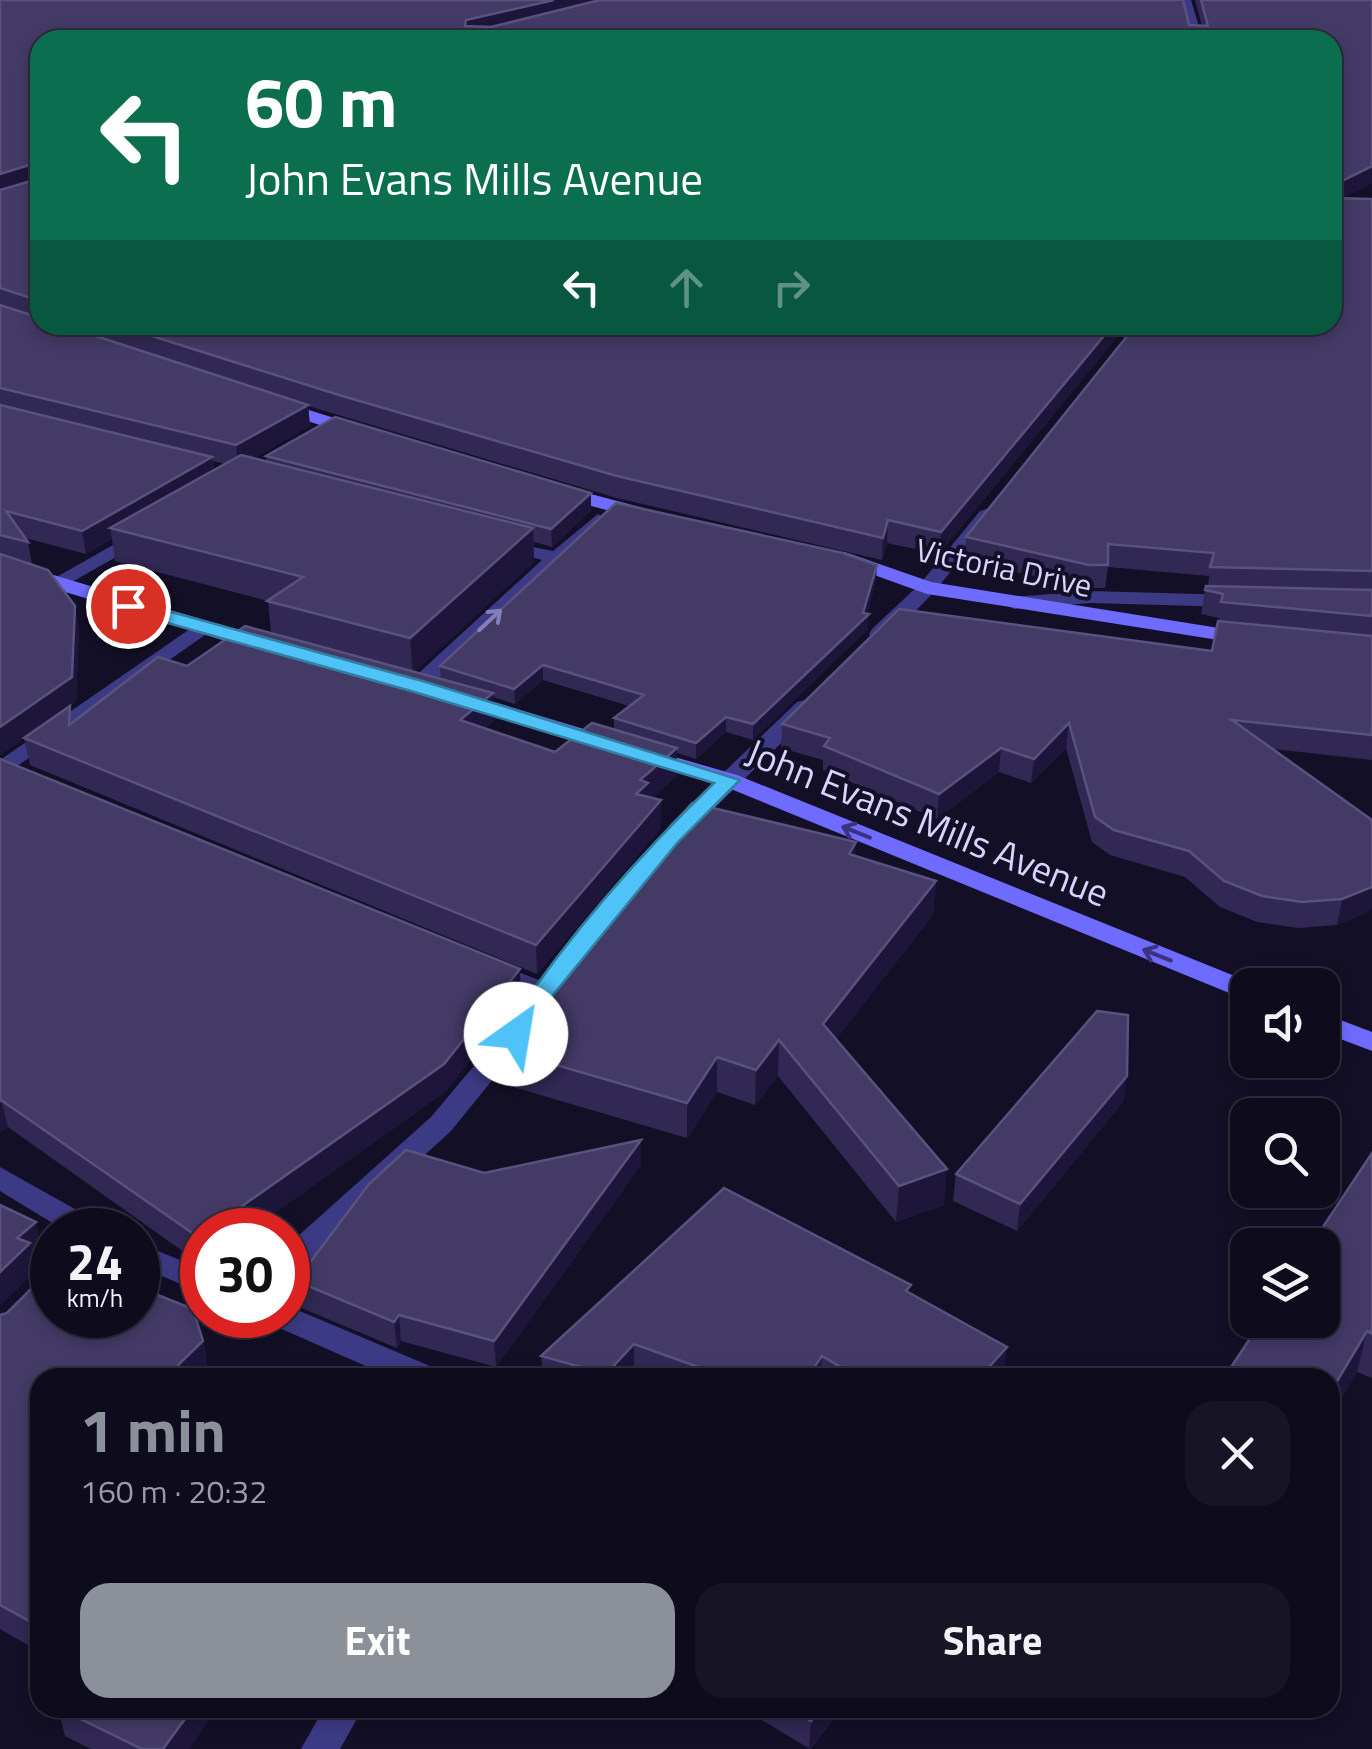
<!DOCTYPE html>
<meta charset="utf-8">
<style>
body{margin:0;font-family:"Titillium Web",sans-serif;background:#171425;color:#f1f3f6;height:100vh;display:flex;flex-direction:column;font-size:38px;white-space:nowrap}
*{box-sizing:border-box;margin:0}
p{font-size:32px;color:#9b9ba3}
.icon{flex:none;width:55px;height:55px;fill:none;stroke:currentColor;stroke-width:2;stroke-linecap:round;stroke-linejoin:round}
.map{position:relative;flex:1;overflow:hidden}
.details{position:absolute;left:30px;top:1368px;width:1310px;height:350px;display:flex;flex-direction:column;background:#0e0b1c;border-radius:30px;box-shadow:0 5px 15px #0003,0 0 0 2px #2e2b3b}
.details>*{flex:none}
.hud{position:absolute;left:30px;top:30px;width:1312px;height:305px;border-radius:30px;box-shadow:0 5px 15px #0003,0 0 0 2px #2e2b3b;background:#0b6e4f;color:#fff;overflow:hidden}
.fabs{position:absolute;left:1230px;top:968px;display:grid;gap:20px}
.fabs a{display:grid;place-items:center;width:110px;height:110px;border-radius:20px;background:#0e0b1c;box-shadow:0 5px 15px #0003,0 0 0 2px #2e2b3b;font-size:50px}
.speed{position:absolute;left:30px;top:1208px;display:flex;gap:20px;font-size:50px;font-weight:700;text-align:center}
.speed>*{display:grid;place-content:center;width:130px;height:130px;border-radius:50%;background:#0e0b1c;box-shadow:0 5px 15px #0003,0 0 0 2px #2e2b3b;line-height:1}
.speed small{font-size:25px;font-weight:400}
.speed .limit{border:15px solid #d22;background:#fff;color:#111}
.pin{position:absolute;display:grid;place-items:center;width:85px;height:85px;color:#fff;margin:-42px;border:5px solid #fff;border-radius:50%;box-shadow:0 2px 10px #0007}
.me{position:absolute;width:110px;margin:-55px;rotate:32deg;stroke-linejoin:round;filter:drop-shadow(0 0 8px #0008)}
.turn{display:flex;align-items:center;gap:35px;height:210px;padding:0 50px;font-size:45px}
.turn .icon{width:130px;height:130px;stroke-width:2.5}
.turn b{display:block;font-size:70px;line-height:85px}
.lanes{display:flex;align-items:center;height:95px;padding:0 50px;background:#0003;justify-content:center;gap:50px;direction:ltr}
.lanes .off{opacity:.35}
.round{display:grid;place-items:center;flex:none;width:105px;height:105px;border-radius:30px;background:#171425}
.headline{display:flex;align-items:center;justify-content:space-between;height:170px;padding:0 50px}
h1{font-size:60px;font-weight:700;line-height:75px;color:#8c9099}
.action{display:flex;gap:20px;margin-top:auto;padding:20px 50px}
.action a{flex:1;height:115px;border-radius:30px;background:#8c9099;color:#fff;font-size:40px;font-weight:700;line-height:115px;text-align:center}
.action a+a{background:#171425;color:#f1f3f6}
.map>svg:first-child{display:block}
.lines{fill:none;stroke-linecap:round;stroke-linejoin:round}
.street{fill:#3d3a85;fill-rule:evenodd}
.secondary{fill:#6f6bff;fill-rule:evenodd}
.wall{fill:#312854;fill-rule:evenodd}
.shaded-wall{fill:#1d163a}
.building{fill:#433a66;stroke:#5a527e;stroke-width:2.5}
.oneway{stroke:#837fbc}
.oneway2{stroke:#38347d}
.route{fill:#4fc3f7;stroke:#337fa1;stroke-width:2.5}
.labels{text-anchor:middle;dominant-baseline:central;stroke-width:8;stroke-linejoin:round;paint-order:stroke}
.far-street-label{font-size:32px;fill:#d9d4ff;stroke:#130f26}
.street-label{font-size:38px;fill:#d9d4ff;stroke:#130f26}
</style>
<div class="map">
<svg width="1372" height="1749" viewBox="0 0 1372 1749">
<rect width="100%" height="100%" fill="#130f26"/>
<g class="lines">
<g class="street">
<path d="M 1179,0 L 1191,0 L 1203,40 L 1191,40 Z"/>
<path d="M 987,509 L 997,515 L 934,592 L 888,639 L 872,639 L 869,634 L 872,629 L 920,584 L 980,511 Z"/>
<path d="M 598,514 L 608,520 L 605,524 L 426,691 L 410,691 L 407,686 L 410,681 L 542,560 L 497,548 L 497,540 L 553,551 Z"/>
<path d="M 143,528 L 150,530 L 150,538 L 63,587 L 49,587 L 46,583 Z"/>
<path d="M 1090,591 L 1234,595 L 1244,601 L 1234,607 L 1090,603 L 1014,609 L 1003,603 L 1014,597 Z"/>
<path d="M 200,622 L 211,628 L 208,633 L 0,778 L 0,760 Z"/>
<path d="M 805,700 L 816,707 L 813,712 L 688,834 L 670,834 L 667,829 L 670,824 L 797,702 Z"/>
<path d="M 492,962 L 552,985 L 556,991 L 543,999 L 483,976 L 479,970 Z"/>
<path d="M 514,1027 L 528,1036 L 451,1131 L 299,1270 L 288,1273 L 288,1245 L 431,1117 L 504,1030 Z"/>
<path d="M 0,1167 L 98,1222 L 102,1230 L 64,1230 L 0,1191 Z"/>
<path d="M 138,1243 L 202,1269 L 202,1293 L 138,1266 Z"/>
<path d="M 288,1306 L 437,1369 L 442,1378 L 393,1378 L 268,1323 L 263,1315 L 288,1315 Z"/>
<path d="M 324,1708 L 363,1708 L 340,1749 L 301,1749 Z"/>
</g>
<g class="secondary">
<path d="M 280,401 L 363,427 L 365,431 L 356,437 L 274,410 L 274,402 Z"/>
<path d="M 557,485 L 651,510 L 654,514 L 644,520 L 550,495 L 547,491 Z"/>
<path d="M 845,552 L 931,582 L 1250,633 L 1261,639 L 1250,645 L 927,594 L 838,562 L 838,554 Z"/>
<path d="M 0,559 L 271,640 L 274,645 L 263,651 L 255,650 L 0,572 Z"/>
<path d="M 461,692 L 617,739 L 621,744 L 609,751 L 453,704 L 450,699 L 453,694 Z"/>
<path d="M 647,749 L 737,775 L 1257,985 L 1248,985 L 1248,999 L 1239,997 L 721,785 L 639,761 L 635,756 L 639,751 Z"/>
<path d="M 1322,1013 L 1372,1032 L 1372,1051 L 1322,1032 Z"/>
</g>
</g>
<g class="wall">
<path d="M 0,0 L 1202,26 L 1195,0 L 1372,0 L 1372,183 L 1342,198 L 1372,199 L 1372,760 L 1273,749 L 1372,820 L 1372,907 L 1367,912 L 1337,925 L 1298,928 L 1257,922 L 1220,907 L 1185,877 L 1110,855 L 1092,842 L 1066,748 L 1031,783 L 999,772 L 937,819 L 823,770 L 823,760 L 781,748 L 782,724 L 1212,651 L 1219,618 L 1201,614 L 1205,590 L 1208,586 L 1209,576 L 1108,567 L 1105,588 L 1086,588 L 964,560 L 966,537 L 1332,325 L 40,40 L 40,325 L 1127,325 L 939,554 L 887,543 L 882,560 L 617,498 L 308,406 L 310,426 L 254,458 L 266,461 L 266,456 L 591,511 L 552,547 L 534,542 L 534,562 L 414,672 L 441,679 L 440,666 L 876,580 L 867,614 L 868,629 L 753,740 L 726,732 L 696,759 L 677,753 L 677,776 L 652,798 L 661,800 L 661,828 L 537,974 L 30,765 L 24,738 L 0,755 ZM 213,461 L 225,464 L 214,470 ZM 25,538 L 86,554 L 112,539 L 115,561 L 268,601 L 271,633 L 187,666 L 72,722 L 60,713 L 76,701 L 79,630 L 32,564 L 28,542 ZM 543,680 L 629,706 L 614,718 L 614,729 L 555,752 L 485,728 L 495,720 L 493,697 L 515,704 Z"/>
<path d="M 0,759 L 521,996 L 446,1091 L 251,1230 L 202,1230 L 202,1265 L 8,1127 L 0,1132 Z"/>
<path d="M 856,856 L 936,881 L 933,915 L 836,1039 L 944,1205 L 896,1222 L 778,1076 L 755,1105 L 717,1092 L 687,1138 L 496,1082 L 494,1047 Z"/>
<path d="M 1127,1076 L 1123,1102 L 1017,1231 L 953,1201 L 956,1174 Z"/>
<path d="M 1372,1153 L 1372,1378 L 1357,1372 L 1330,1417 L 1330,1378 Z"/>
<path d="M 641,1165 L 496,1367 L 401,1341 L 397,1348 L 299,1307 L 296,1281 L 484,1173 Z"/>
<path d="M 911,1294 L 1004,1371 L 999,1378 L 662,1378 L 634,1368 L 625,1378 L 543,1378 L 541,1356 Z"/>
<path d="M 0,1315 L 203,1341 L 208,1369 L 199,1378 L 40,1378 L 40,1652 L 0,1629 Z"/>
<path d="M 58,1708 L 189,1749 L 91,1749 L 65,1736 Z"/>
<path d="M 742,1708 L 842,1708 L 810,1749 Z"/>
</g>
<g class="shaded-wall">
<path d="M 554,0 L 622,0 L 467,36 L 465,26 L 466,20 Z"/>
<path d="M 36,163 L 39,181 L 0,193 L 0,174 Z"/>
<path d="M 1372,166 L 1372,183 L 1332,203 L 1332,186 Z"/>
<path d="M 1113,325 L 1127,325 L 939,554 L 941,532 Z"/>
<path d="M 308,405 L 310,426 L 238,467 L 236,445 Z"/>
<path d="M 212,457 L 215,479 L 110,528 L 112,539 L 86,554 L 82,531 Z"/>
<path d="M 591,493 L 591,511 L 552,547 L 551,529 Z"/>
<path d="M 888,520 L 887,543 L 882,560 L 883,538 Z"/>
<path d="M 533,528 L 534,562 L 413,674 L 410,638 Z"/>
<path d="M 877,565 L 876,580 L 866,617 L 869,614 L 868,629 L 753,740 L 753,724 L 863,613 Z"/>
<path d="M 75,606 L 79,630 L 76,701 L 0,755 L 0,727 Z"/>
<path d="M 543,665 L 543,680 L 515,704 L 514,689 Z"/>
<path d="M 493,693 L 495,720 L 462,747 L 460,720 Z"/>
<path d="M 726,717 L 726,732 L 696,759 L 696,743 Z"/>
<path d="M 1069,723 L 1066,748 L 1031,783 L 1034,759 Z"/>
<path d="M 677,748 L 677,776 L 648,802 L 636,794 L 640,780 Z"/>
<path d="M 1001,748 L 999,772 L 937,819 L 939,794 Z"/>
<path d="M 661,800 L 661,828 L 537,974 L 536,945 Z"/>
<path d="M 856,842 L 855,875 L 849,854 Z"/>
<path d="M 936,881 L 933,915 L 821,1059 L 823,1024 Z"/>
<path d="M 1372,887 L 1372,907 L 1367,912 L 1337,925 L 1342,899 Z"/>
<path d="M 520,969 L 521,996 L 446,1091 L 251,1230 L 208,1230 Z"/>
<path d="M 779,1040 L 778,1076 L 755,1105 L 756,1070 Z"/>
<path d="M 717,1057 L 717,1092 L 687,1138 L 687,1103 Z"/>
<path d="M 1127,1076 L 1123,1102 L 1017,1231 L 1020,1204 Z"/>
<path d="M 1,1100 L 8,1127 L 0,1132 L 0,1101 Z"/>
<path d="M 641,1140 L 641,1165 L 496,1367 L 494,1341 Z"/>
<path d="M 947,1169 L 944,1205 L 896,1222 L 899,1186 Z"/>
<path d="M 36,1222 L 42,1250 L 33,1258 L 36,1271 L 0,1306 L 0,1272 L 17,1238 Z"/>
<path d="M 202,1234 L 202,1265 L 198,1237 Z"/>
<path d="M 399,1315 L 401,1341 L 397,1348 L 394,1322 Z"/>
<path d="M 1367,1331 L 1357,1372 L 1330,1417 L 1330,1393 Z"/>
<path d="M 203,1341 L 208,1369 L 199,1378 L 169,1378 L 180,1363 Z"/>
<path d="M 634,1344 L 634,1368 L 625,1378 L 606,1378 L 606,1374 Z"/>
<path d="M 1007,1347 L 1004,1371 L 999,1378 L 979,1378 Z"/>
<path d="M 822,1356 L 820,1378 L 807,1378 Z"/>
<path d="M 193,1708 L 218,1708 L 189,1749 L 163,1749 Z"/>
<path d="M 821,1708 L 842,1708 L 809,1749 L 811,1721 Z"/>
</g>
<g class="building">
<path d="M 0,0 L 554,0 L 466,20 L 465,26 L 491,27 L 600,0 L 1183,0 L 1189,25 L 1208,26 L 1201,0 L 1372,0 L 1372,166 L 1332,186 L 1332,40 L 40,40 L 40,166 L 36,163 L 0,174 Z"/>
<path d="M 40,170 L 40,301 L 0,288 L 0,190 L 38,179 Z"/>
<path d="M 1332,198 L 1372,199 L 1372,571 L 1210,567 L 1214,553 L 1108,544 L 1108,565 L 1089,565 L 966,537 L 1136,325 L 1332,325 Z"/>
<path d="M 0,305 L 40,318 L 40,325 L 62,325 L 308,405 L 236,445 L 0,388 Z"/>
<path d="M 117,325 L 1113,325 L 941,532 L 888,520 L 883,538 L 617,476 L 339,395 Z"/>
<path d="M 0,405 L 212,457 L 82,531 L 6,511 L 28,542 L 0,535 Z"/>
<path d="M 335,417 L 591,493 L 551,529 L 266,456 Z"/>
<path d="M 241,455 L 533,528 L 410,638 L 267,601 L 303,577 L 110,528 Z"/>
<path d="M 616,503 L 843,553 L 877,565 L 863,613 L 869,614 L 753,724 L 726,717 L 696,743 L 614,718 L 644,695 L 543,665 L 514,689 L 440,666 Z"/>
<path d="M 0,554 L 48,570 L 75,606 L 72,677 L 0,727 Z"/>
<path d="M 1206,586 L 1372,590 L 1372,616 L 1221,602 L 1223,594 L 1205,590 Z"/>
<path d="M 899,609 L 1212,651 L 1218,621 L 1372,636 L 1372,735 L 1232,720 L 1372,820 L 1372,887 L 1342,899 L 1302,902 L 1262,896 L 1224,881 L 1189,851 L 1114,830 L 1095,817 L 1069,723 L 1034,759 L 1001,748 L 939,794 L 824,746 L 830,738 L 782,724 Z"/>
<path d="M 245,626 L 493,693 L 460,720 L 555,752 L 592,723 L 677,748 L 640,780 L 648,783 L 636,794 L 661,800 L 536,945 L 24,738 L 70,706 L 69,725 L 158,657 L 187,666 Z"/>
<path d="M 0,759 L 520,969 L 444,1064 L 208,1230 L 202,1230 L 202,1234 L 198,1237 L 1,1100 L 0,1101 Z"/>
<path d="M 692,803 L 856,842 L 849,854 L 936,881 L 823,1024 L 947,1169 L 899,1186 L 779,1040 L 756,1070 L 717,1057 L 687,1103 L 494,1047 L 554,965 Z"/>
<path d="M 1097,1011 L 1128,1015 L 1127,1076 L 1020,1204 L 956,1174 Z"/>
<path d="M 641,1140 L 494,1341 L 399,1315 L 394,1322 L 296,1281 L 369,1184 L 406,1150 L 484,1173 Z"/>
<path d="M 1372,1153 L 1372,1334 L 1367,1331 L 1330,1393 L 1330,1378 L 1224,1378 L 1262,1320 L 1322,1320 L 1322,1245 L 1311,1245 Z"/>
<path d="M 724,1188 L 911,1285 L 906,1291 L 1007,1347 L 979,1378 L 859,1378 L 822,1356 L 807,1378 L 729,1378 L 634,1344 L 606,1374 L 541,1356 Z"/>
<path d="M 0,1205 L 36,1222 L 17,1238 L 30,1243 L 0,1272 Z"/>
<path d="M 50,1251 L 52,1252 L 52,1315 L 138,1315 L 138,1287 L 193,1309 L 203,1341 L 180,1363 L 169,1378 L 40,1378 L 40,1627 L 0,1605 L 0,1315 L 7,1313 L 48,1272 Z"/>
<path d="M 58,1708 L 193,1708 L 163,1749 L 142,1749 Z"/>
<path d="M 789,1708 L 821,1708 L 811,1721 Z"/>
</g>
<defs><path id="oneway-shaft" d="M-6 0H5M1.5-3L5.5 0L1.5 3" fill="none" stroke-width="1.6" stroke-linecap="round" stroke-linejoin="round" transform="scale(2.5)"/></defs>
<use class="oneway" href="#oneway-shaft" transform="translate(490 620) rotate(-43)"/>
<g class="oneway2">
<use href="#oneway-shaft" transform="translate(856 832) rotate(-158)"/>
<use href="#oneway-shaft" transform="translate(1157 955) rotate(-158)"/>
</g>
<path class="route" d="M 128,600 L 426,682 L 740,780 L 678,842 L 553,995 L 525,1040 L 507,1040 L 503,1034 C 562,943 636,858 714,783 L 411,691 L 121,610 L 119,606 Z"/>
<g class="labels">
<g class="far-street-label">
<text transform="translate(1004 567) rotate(12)">Victoria Drive</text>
</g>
<g class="street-label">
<text transform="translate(928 822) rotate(22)">John Evans Mills Avenue</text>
</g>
</g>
</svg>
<div class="fabs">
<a><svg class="icon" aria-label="sound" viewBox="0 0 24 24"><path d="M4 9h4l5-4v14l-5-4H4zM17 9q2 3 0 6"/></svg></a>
<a><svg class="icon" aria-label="search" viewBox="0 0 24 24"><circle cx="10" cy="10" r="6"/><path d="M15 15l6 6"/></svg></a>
<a><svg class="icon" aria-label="layers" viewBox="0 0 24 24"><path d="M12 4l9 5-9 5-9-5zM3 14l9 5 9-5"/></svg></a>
</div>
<div class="speed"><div>24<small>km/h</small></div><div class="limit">30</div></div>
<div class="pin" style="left:128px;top:606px;background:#d93025"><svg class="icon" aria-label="arrive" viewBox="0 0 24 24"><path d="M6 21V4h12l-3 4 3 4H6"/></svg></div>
<svg class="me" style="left:516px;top:1034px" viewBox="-20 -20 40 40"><circle r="19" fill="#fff"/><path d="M0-13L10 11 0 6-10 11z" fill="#4fc3f7"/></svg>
<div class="hud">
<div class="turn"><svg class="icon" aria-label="left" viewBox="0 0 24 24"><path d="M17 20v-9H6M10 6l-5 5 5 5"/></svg><div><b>60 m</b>John Evans Mills Avenue</div></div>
<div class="lanes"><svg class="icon" aria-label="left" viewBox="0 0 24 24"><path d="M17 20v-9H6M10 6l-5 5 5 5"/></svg><svg class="icon off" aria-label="ahead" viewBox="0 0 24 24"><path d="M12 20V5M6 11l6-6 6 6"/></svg><svg class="icon off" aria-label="right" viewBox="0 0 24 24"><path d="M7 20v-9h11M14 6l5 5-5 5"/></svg></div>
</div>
<section class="details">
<div class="headline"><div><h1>1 min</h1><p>160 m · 20:32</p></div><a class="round"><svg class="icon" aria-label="close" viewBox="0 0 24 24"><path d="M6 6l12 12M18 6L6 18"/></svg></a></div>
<div class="action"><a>Exit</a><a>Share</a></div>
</section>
</div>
